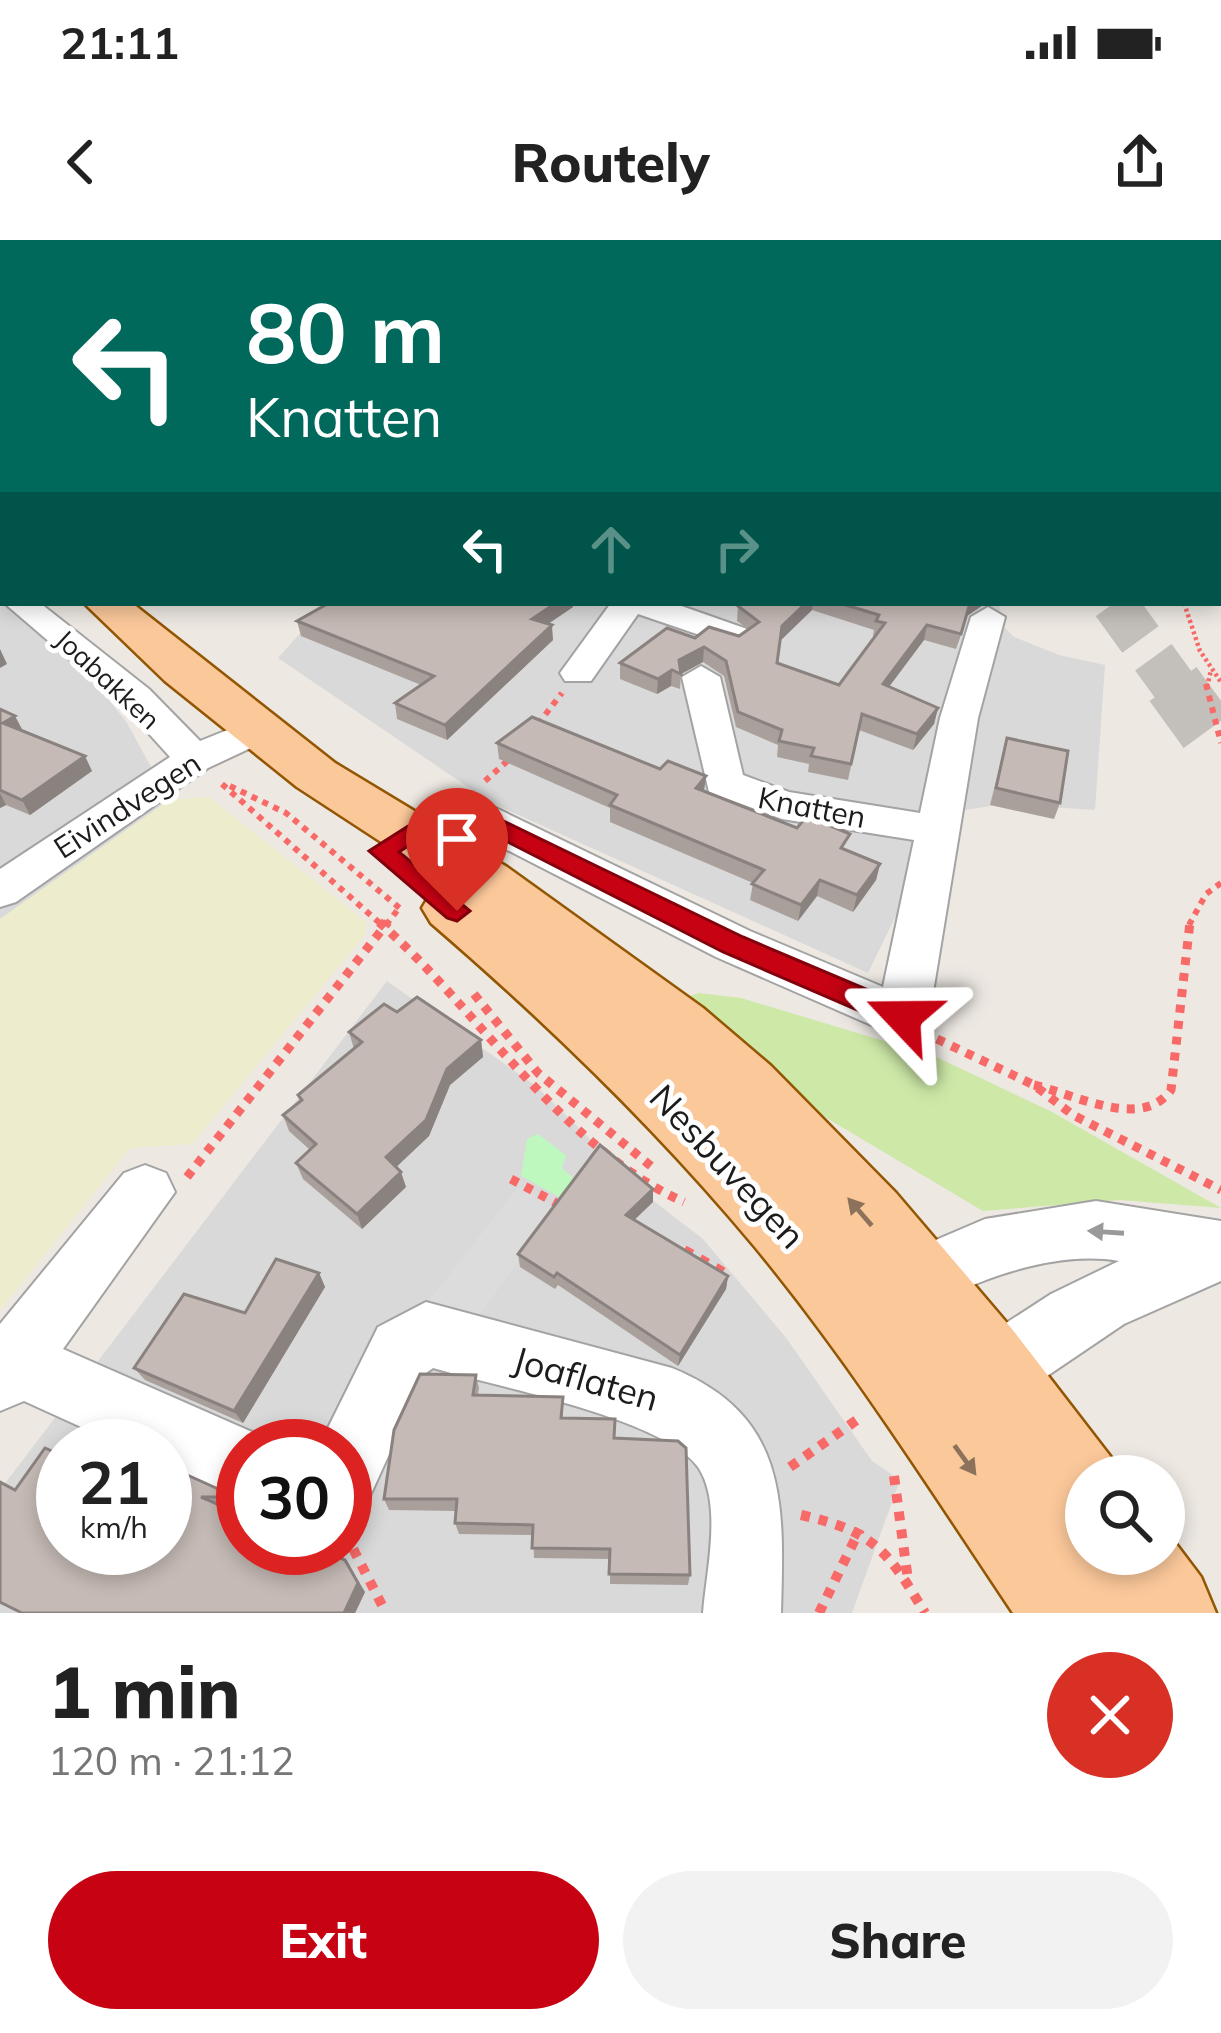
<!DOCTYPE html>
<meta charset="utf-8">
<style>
body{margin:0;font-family:Mulish,sans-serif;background:#f2f2f2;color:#222;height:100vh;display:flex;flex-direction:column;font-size:45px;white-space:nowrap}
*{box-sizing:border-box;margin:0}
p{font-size:39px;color:#767676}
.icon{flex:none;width:66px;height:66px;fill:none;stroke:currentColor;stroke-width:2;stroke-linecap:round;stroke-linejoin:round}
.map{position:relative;height:1373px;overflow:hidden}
.side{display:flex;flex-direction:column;background:#fff;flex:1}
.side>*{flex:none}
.banner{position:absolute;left:0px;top:0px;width:1221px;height:366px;box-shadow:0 6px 18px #0003;background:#00695c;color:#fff;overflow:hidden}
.buttons{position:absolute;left:1065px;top:1215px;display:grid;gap:24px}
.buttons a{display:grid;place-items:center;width:120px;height:120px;border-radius:50%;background:#fff;box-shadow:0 6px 18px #0003;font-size:60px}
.speed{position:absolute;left:36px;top:1179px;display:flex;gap:24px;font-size:60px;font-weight:700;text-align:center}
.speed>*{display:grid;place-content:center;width:156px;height:156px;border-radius:50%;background:#fff;box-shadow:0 6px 18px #0003;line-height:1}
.speed small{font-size:30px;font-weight:400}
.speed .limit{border:18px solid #d22;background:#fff;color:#111}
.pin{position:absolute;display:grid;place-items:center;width:102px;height:102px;color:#fff;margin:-123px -51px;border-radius:50% 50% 50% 0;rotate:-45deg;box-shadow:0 0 12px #0007}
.pin .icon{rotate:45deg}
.me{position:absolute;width:132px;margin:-66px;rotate:293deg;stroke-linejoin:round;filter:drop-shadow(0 0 9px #0008)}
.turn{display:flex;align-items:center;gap:42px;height:252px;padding:0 48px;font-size:54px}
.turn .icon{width:156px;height:156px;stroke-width:2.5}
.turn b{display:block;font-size:84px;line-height:102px}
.lanes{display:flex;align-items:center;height:114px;padding:0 48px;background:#0003;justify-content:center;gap:60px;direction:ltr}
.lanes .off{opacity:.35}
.round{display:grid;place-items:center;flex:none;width:126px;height:126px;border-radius:63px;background:#f2f2f2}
.overview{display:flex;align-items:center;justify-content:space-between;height:204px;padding:0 48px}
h1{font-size:72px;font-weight:800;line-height:90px}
.primary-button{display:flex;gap:24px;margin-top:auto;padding:24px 48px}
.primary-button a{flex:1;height:138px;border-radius:72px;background:#c60213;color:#fff;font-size:48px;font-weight:800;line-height:138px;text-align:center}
.primary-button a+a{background:#f2f2f2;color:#222}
.status{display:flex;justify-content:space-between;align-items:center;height:84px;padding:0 60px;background:#fff;direction:ltr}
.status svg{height:33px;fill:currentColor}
header{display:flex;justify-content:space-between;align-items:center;height:156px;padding:0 48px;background:#fff;font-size:54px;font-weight:800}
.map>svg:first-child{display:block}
.residential{fill:#dad9d9;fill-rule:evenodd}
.farmland{fill:#edeccd}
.grass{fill:#cde8a7}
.park{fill:#bef8be}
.parking{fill:#dcdcdc}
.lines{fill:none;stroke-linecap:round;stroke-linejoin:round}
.stream{stroke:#a2d3db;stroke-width:6}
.highway-tunnel-far1{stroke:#c3bfba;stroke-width:45;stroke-dasharray:45 22;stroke-linecap:butt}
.highway-tunnel{stroke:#c3bfba;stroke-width:58;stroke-dasharray:58 28;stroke-linecap:butt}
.minor-casing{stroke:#a3a3a3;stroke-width:4}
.major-casing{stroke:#935602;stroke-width:5}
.highway-casing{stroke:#d52571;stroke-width:4}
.path-far3{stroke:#f86a68;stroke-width:4.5;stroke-dasharray:3 3;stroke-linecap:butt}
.path-far2{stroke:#f86a68;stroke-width:6;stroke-dasharray:6 6;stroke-linecap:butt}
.path-far1{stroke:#f86a68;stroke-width:9;stroke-dasharray:8 8;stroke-linecap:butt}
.path{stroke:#f86a68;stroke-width:10;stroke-dasharray:9 9;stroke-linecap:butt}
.minor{fill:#fff;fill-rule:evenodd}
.major{fill:#fbc89a;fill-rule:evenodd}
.highway{fill:#e589a2;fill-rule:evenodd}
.wall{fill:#a9a09c;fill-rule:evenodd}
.shaded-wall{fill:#8a827f}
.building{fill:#c5bab5;stroke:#8a827f;stroke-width:3}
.oneway{fill:#8c725b}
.oneway2{fill:#999}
.route{fill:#c60213;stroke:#81010c;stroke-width:3}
.labels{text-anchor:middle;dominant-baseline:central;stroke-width:10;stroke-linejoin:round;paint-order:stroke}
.far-street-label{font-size:27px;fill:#1c1c1c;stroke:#fff}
.street-label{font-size:30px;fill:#1c1c1c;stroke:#fff}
.near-street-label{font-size:36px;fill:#1c1c1c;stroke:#fff}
</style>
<div class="status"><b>21:11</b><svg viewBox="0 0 49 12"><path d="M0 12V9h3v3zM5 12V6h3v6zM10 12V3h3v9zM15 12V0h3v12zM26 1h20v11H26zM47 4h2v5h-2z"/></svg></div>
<header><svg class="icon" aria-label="back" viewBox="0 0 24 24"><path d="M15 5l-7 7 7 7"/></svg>Routely<svg class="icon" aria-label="share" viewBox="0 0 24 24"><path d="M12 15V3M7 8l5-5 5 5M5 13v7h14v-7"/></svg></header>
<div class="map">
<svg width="1221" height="1373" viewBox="0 0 1221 1373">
<rect width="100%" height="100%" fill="#ede8e2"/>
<g class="residential">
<path d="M 0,352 L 3,363 L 20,363 L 45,377 L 127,483 L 169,560 L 0,679 Z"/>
<path d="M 327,363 L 999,363 L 1001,384 L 1014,397 L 1059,415 L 1105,425 L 1095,570 L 1003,564 L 946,573 L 868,733 L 490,562 L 278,418 Z"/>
<path d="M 387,741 L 536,846 L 655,962 L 703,999 L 787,1099 L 872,1221 L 900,1240 L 852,1373 L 0,1373 L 0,1250 ZM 63,1206 L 165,1206 L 165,1308 L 63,1308 ZM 243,1206 L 345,1206 L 345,1308 L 243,1308 Z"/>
</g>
<g class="farmland">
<path d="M 86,0 L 815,0 L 77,3 Z"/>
<path d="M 209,557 L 366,682 L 365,695 L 192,904 L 130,908 L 0,1071 L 0,679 L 169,560 Z"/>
</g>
<path class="grass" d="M 699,753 L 741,758 L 934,816 L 1052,872 L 1221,968 L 1120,960 L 983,971 L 781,851 L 673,761 Z"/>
<path class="park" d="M 538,894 L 566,915 L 562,928 L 575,940 L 561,958 L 521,936 L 527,899 Z"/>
<path class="parking" d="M 519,946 L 557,968 L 475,1081 L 424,1067 Z"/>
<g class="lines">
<path class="stream" d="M 753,3 L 773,0"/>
<path class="highway-tunnel-far1" d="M 1114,363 L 1175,447"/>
<path class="highway-tunnel" d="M 1173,444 L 1221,510"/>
<g class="minor-casing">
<g id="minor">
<path d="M 944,0 L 962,0 L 963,3 L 945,3 Z"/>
<path d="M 1129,0 L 1183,0 L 1185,3 L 1127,3 Z"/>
<rect x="0" y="153" width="3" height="16"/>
<path d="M 3,362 L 40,363 L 149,449 L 200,501 L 260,477 L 280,489 L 274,497 L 208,528 L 16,662 L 0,667 L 0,629 L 170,517 L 123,465 Z"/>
<path d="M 611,363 L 673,363 L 747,389 L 753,396 L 735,407 L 638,374 L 591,441 L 565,441 L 560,433 Z"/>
<path d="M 988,367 L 1005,377 L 978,478 L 929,777 L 921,791 L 903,797 L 885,791 L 716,717 L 439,575 L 433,565 L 439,555 L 469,555 L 750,691 L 883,747 L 914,600 L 782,579 L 709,552 L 682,437 L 701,426 L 720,437 L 743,535 L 789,552 L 920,573 L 940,478 L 971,377 Z"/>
<path d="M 145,925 L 166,933 L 175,952 L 63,1109 L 268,1199 L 271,1206 L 243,1206 L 243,1260 L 165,1225 L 165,1206 L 123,1206 L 24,1161 L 0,1171 L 0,1084 L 124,933 Z"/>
<path d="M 1096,961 L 1221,981 L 1221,1041 L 1124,1084 L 1016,1157 L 992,1167 L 946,1155 L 936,1131 L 946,1107 L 983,1098 L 1051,1054 L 1119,1021 C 1063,1011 996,1033 946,1057 L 936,1081 L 913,1090 L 890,1081 L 881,1059 L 896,1017 L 985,979 Z"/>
<path d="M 426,1062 L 672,1128 C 789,1176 784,1264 781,1373 L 703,1373 C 706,1332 723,1264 698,1227 C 663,1178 494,1146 433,1128 L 426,1133 L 370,1256 L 345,1267 L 345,1206 L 319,1206 L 378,1087 Z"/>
</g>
</g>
<g class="major-casing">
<g id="major">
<path d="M 0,200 L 3,201 L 3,227 L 0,226 Z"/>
<path d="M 84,363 L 132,363 L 335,523 L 507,627 L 703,768 L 771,826 L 896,953 L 1012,1089 L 1120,1229 L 1123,1236 L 1086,1236 L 1086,1314 L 1164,1314 L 1164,1288 L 1201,1337 L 1216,1373 L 1013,1373 C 930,1249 850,1122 755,1007 C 657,889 547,783 431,683 L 422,668 L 431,653 L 450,647 L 297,547 L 165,441 Z"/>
</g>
</g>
<g class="highway-casing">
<rect id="highway" x="864" y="0" width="24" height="3"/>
</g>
<g class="path-far3">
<path d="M 1184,363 L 1200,411 L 1221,442"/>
<path d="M 1207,447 L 1211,430"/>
</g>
<g class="path-far2">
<path d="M 1206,444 L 1221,503"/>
<path d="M 538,484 L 562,453"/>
<path d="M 485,541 L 514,515"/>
<path d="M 222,544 L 382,685"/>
<path d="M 230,546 L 286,573 L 402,670"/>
<path d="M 386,685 L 399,668"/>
<path d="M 1189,685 L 1206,654 L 1221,643"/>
</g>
<g class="path-far1">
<path d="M 379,682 C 477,768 563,909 684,962"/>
<path d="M 474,754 L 538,833 L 652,927"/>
<path d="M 937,799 L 1034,845 L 1073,875 L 1221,950"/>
<path d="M 1034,845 C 1074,854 1142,891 1171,850 L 1190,682"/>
<path d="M 187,937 L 388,682"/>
<path d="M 511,939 L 560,965"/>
</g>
<g class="path">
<path d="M 684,1010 L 723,1032"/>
<path d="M 790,1227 L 861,1177"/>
<path d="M 894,1236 L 908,1340"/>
<path d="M 801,1275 C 874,1291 888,1311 925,1373"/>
<path d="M 345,1293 L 386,1373"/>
<path d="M 819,1373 L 860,1289"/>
</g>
<use href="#minor" class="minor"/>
<use href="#major" class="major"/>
<use href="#highway" class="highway"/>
</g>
<g class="wall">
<path d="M 742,363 L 994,363 L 993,365 L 986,363 L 967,376 L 956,409 L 924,400 L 889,446 L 938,468 L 934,484 L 913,510 L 859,490 L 848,540 L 808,532 L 809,524 L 777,517 L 778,505 L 736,487 L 724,436 L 703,422 L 681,434 L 680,449 L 671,446 L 657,454 L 620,439 L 620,423 L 695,398 L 739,396 L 748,389 L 737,381 L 738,366 ZM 812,370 L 874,390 L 873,396 L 875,396 L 839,445 L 777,423 L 780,401 Z"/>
<path d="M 573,367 L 548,384 L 553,400 L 447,500 L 397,479 L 395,463 L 421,445 L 301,396 L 297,381 Z"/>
<path d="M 0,469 L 23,491 L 92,531 L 30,575 L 6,565 L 0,568 Z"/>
<path d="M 1007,498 L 1060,563 L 1054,579 L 990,565 Z"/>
<path d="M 497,503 L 704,552 L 880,624 L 876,640 L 853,672 L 817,656 L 798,681 L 750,660 L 753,643 L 610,582 L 610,568 L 499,519 Z"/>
<path d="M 397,772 L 481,800 L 483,817 L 450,845 L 429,896 L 396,927 L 406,947 L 362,989 L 303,939 L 296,923 L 310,910 L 289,891 L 283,875 L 300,861 L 298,855 L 354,809 L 349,792 Z"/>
<path d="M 653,962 L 634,980 L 728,1036 L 726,1049 L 678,1126 L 558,1045 L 555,1049 L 520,1027 L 518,1014 Z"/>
<path d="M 319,1033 L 325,1047 L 243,1183 L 145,1140 L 134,1128 L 245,1073 Z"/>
<path d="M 476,1135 L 479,1148 L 478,1155 L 563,1157 L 563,1178 L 614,1198 L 690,1335 L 688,1345 L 610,1344 L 610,1319 L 534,1318 L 533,1295 L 459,1294 L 455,1283 L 456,1271 L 389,1270 L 384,1259 Z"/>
<path d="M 165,1225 L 236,1257 L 243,1268 L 226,1268 L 365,1352 L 355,1373 L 20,1373 L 0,1363 L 63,1308 Z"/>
</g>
<g class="shaded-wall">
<path d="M 49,0 L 69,0 L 60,3 L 40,3 Z"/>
<path d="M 556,363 L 573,363 L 573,367 L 533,394 L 532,379 Z"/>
<path d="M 806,363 L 813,363 L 812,370 L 780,401 L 782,386 Z"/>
<path d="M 970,363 L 986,363 L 967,376 L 956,409 Z"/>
<path d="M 552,385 L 553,400 L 447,500 L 445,485 Z"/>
<path d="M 927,385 L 924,400 L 880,459 L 883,444 Z"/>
<path d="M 704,407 L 703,422 L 681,434 L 679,420 Z"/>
<path d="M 0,409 L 7,424 L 0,428 Z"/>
<path d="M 672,430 L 671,446 L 657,454 L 658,439 Z"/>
<path d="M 938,468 L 934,484 L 913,510 L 917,494 Z"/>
<path d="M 15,476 L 23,491 L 3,483 Z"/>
<path d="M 85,516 L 92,531 L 30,575 L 22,560 Z"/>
<path d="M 706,536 L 704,552 L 696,548 Z"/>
<path d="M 0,553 L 6,565 L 0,568 Z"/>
<path d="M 880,624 L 876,640 L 853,672 L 857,655 Z"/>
<path d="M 820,640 L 817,656 L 798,681 L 801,665 Z"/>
<path d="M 481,800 L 483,817 L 450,845 L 429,896 L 390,933 L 386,917 L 447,829 Z"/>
<path d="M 401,932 L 406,947 L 362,989 L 357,974 Z"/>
<path d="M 653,949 L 653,962 L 626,988 L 626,975 Z"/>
<path d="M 319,1033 L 325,1047 L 243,1183 L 234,1171 Z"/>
<path d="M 728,1036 L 726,1049 L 678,1126 L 680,1115 Z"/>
<path d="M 352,1330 L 365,1352 L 355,1373 L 344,1373 Z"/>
</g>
<g class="building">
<path d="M 0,0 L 49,0 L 40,3 L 3,3 L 3,15 L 0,16 Z"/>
<path d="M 1218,38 L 1221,38 L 1221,62 L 1218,67 Z"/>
<path d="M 1218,97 L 1221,97 L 1221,150 L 1218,149 Z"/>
<path d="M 329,363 L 556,363 L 532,379 L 552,385 L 445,485 L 395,463 L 434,436 L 297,381 Z"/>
<path d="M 742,363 L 806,363 L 782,386 L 777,423 L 839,445 L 885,383 L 876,381 L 879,375 L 839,363 L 970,363 L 961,394 L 927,385 L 883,444 L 938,468 L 917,494 L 862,474 L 851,524 L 811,516 L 814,508 L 779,501 L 782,490 L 738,472 L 726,421 L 704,407 L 679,420 L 681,434 L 672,430 L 658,439 L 620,423 L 667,388 L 695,398 L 709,387 L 739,396 L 759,382 L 738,366 Z"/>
<path d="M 0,469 L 15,476 L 3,483 L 85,516 L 22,560 L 0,550 Z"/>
<path d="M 532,477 L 660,529 L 668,521 L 706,536 L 696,548 L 797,588 L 807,576 L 850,594 L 841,608 L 880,624 L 857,655 L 820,640 L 801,665 L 752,644 L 764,630 L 610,565 L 617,555 L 497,503 Z"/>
<path d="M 1007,498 L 1068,511 L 1060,563 L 996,548 Z"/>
<path d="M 417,757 L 481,800 L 447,829 L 426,880 L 386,917 L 401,932 L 357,974 L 296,923 L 316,904 L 283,875 L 302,860 L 298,855 L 362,802 L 349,792 L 384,764 L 397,772 Z"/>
<path d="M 600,905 L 653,949 L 626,975 L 728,1036 L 680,1115 L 557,1033 L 554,1037 L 518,1014 Z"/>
<path d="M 276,1019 L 319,1033 L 234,1171 L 134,1128 L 184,1054 L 245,1073 Z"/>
<path d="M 420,1134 L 476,1135 L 473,1155 L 563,1157 L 561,1178 L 615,1179 L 614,1198 L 678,1201 L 686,1208 L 690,1335 L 609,1334 L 610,1309 L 532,1308 L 533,1285 L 455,1283 L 457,1259 L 384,1259 L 394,1190 Z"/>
<path d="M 115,1199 L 150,1199 L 150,1206 L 110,1206 Z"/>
<path d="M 45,1208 L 63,1216 L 63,1308 L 165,1308 L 165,1225 L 236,1257 L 201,1257 L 243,1275 L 243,1308 L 317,1308 L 345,1320 L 358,1343 L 344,1373 L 22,1373 L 0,1362 L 0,1242 L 15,1250 Z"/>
</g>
<defs><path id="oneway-solid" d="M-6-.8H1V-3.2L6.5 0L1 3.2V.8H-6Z" transform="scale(3)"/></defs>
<g class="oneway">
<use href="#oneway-solid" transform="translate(860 972) rotate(-131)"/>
<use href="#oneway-solid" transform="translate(965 1220) rotate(54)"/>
</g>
<use class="oneway2" href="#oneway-solid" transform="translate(1106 992) rotate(-176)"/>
<path class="route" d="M 454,557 L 743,697 L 913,769 L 917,777 L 903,788 L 892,785 L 723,712 L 455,575 L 399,612 L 470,671 L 457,681 L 447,678 L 369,611 Z"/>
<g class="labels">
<g class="far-street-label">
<text transform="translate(108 439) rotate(43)">Joabakken</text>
</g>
<g class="street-label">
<text transform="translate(127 565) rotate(-33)">Eivindvegen</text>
<text transform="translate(812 567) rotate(11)">Knatten</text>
</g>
<g class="near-street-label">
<text transform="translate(728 926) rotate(47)">Nesbuvegen</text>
<text transform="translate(586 1138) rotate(16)">Joaflaten</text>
</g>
</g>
</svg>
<div class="buttons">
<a><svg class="icon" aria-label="search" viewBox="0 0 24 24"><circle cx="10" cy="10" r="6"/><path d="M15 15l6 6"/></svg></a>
</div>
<div class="speed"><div>21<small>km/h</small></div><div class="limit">30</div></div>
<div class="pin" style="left:457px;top:671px;background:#d93025"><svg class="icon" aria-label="arrive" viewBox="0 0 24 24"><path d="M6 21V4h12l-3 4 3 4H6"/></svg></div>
<svg class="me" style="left:903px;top:777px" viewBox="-20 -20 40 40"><path d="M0-17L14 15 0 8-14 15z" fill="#c60213" stroke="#fff" stroke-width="4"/></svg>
<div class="banner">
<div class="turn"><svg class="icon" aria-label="left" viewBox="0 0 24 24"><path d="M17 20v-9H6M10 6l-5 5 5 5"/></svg><div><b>80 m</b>Knatten</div></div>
<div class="lanes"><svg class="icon" aria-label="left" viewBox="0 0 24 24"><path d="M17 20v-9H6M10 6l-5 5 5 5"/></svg><svg class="icon off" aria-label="ahead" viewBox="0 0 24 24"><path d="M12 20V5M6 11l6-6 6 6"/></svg><svg class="icon off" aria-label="right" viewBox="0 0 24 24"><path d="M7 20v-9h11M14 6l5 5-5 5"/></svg></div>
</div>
</div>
<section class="side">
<div class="overview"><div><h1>1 min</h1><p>120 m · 21:12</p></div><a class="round" style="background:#d93025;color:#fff"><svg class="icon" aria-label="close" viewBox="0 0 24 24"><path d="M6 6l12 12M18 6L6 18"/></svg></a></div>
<div class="primary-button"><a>Exit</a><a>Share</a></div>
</section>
